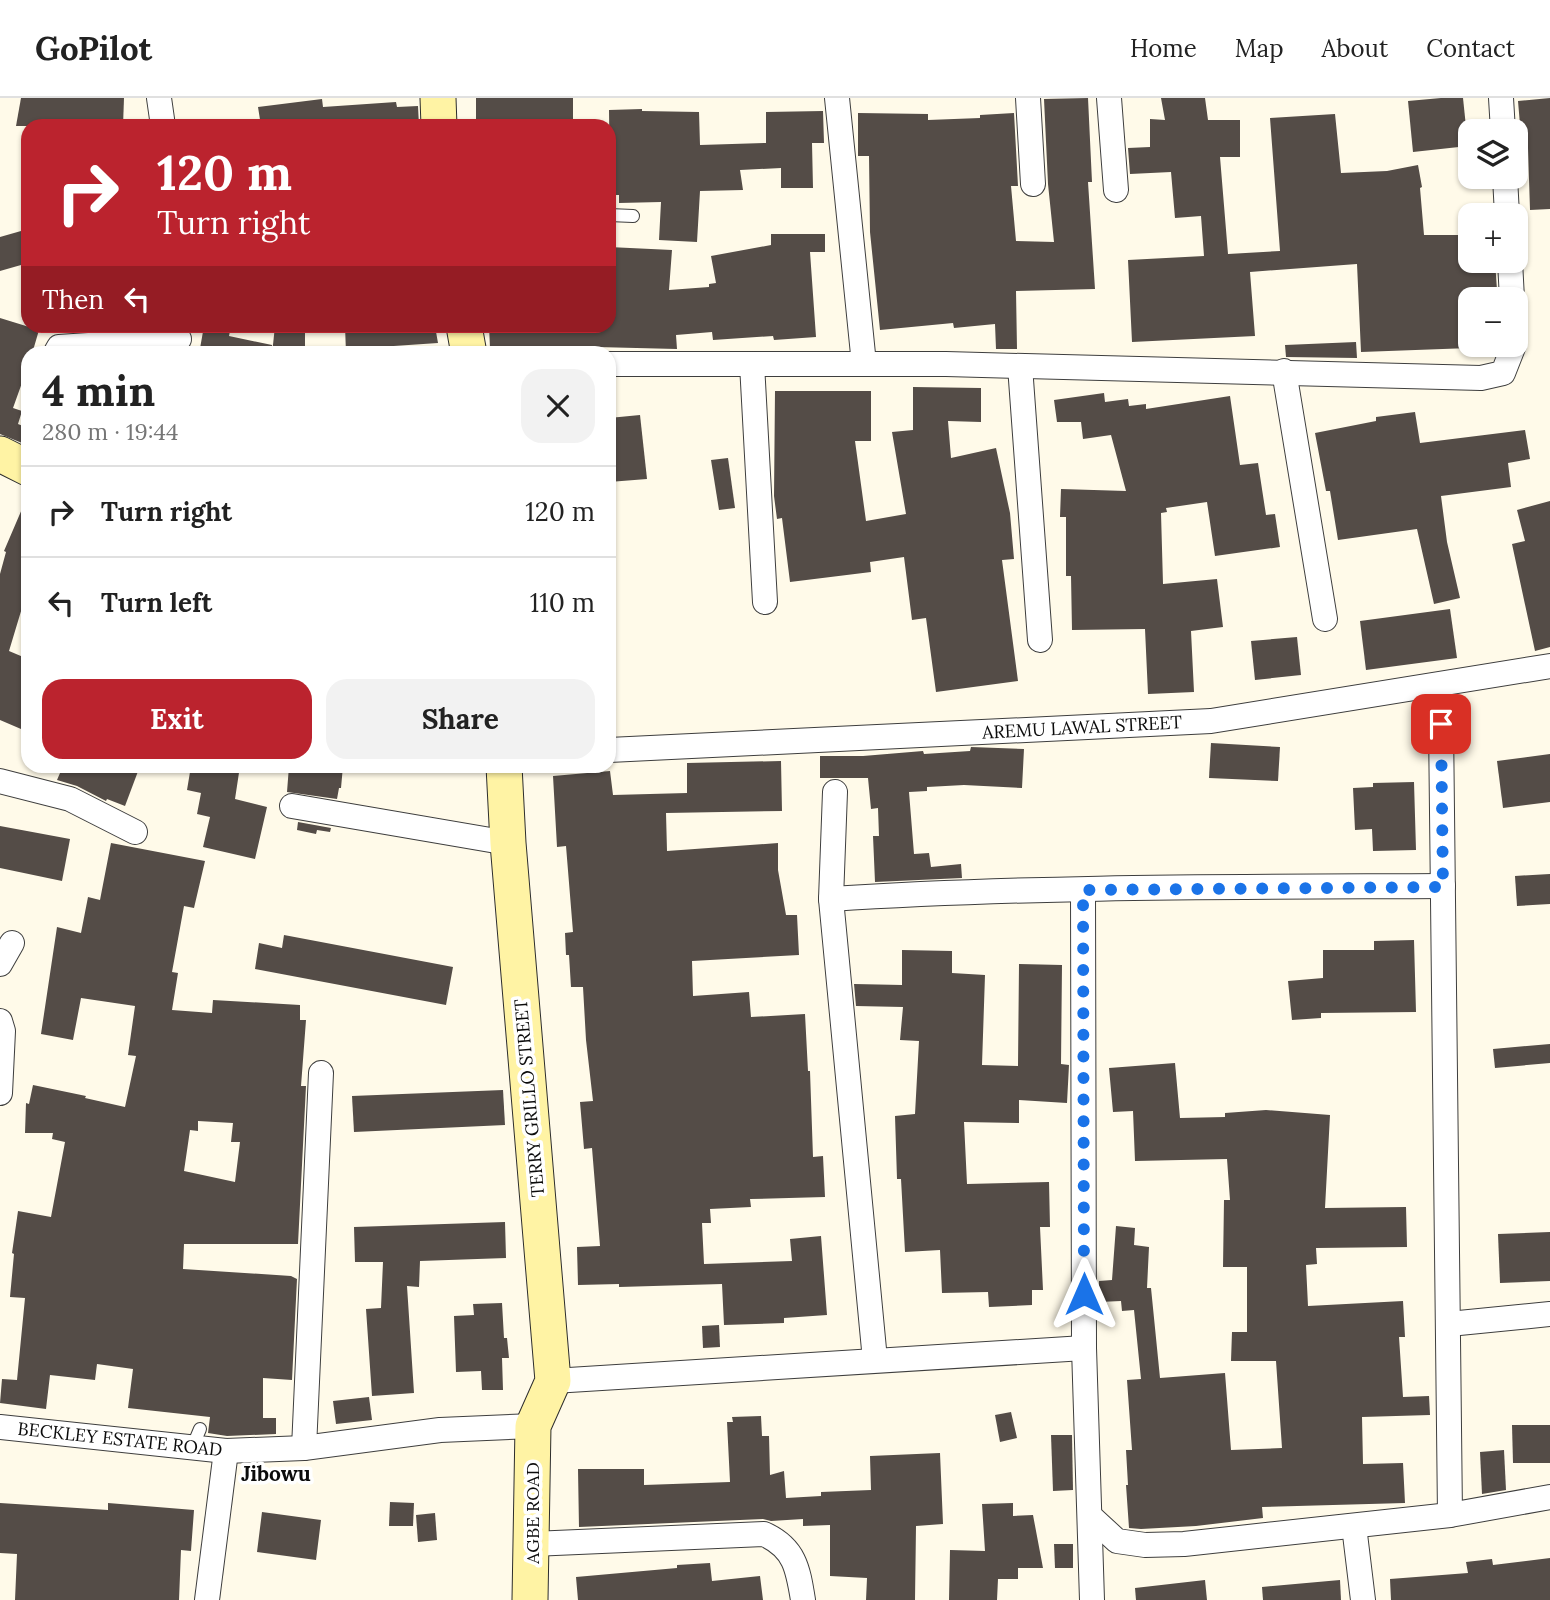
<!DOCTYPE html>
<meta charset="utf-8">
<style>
body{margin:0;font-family:Lora,serif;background:#f2f2f2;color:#222;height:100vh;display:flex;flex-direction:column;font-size:26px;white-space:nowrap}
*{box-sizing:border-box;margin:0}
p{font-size:23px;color:#767676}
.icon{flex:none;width:38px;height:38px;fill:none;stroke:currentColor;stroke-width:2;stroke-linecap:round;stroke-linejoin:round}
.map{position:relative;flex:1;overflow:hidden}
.side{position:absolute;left:21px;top:248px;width:595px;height:427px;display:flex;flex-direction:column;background:#fff;border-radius:21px;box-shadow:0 2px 5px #0004}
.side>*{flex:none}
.top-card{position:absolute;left:21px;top:21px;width:595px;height:214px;border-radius:21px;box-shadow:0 2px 5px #0004;background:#bb232e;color:#fff;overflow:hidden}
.buttons{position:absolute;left:1458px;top:21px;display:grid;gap:14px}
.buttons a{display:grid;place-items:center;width:70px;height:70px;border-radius:14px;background:#fff;box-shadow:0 2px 5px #0004;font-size:35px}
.pin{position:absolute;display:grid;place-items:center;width:60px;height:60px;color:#fff;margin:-30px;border-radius:14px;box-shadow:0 4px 10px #0006}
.me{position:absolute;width:77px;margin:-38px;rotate:0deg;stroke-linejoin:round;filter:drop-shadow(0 0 5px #0008)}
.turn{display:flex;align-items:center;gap:24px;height:147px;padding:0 21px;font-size:32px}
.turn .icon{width:91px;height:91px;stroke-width:2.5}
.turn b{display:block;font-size:49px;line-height:60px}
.then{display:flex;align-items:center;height:66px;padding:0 21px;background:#0003;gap:14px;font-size:26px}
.round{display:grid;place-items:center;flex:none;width:74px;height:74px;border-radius:21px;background:#f2f2f2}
.overview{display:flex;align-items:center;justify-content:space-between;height:119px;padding:0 21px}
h1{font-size:42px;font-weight:800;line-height:52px}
.action{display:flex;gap:14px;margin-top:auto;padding:14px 21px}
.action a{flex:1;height:80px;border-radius:21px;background:#bb232e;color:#fff;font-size:28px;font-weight:800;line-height:80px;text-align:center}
.action a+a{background:#f2f2f2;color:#222}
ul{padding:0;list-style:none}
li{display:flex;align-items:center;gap:21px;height:91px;padding:0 21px;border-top:2px solid #e0e0e0}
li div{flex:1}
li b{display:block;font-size:26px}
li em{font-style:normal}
header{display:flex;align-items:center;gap:42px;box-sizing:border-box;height:98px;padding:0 35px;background:#fff;border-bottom:2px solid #e0e0e0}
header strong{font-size:33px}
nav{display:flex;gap:38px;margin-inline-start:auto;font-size:24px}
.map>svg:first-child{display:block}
.building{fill:#544c47;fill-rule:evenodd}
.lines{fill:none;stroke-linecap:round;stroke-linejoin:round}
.lane-casing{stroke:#3e3e3e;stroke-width:14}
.street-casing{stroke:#3e3e3e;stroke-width:26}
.secondary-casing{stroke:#2d2d2d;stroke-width:37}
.lane{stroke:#fff;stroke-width:12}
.street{stroke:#fff;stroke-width:24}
.secondary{stroke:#fff3a4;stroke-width:35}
.route{stroke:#1a73e8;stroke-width:12;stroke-dasharray:0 21.6}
.labels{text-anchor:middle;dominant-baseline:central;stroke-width:7;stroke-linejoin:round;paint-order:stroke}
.street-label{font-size:18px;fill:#0b0b0b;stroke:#fff}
.quarter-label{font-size:21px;font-weight:bold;fill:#0b0b0b;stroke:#fff}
</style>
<header>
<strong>GoPilot</strong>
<nav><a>Home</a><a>Map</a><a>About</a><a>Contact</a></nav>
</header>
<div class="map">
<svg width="1550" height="1502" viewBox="0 0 1550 1502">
<rect width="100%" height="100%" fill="#fffae9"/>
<g class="building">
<path d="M 21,0 L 124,0 L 123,28 L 16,28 Z"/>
<rect x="476" y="0" width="97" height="28"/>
<path d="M 1088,0 L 1092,84 L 1088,84 L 1095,191 L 1016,193 L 1017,251 L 996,251 L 995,226 L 954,230 L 953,225 L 880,232 L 870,134 L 869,58 L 858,58 L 858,15 L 928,16 L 928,22 L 980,20 L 980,17 L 1014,15 L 1018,88 L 1011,88 L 1016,143 L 1054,144 L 1048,86 L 1044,1 Z"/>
<path d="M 1161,0 L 1205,0 L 1208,22 L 1240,22 L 1240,59 L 1220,59 L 1228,156 L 1280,153 L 1270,20 L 1335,16 L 1341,75 L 1387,73 L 1418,67 L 1422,89 L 1420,90 L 1424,137 L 1470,137 L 1470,163 L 1495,163 L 1497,192 L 1470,192 L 1470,250 L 1361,254 L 1357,166 L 1250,174 L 1255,238 L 1132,244 L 1128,162 L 1204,158 L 1201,118 L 1175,120 L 1171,74 L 1130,76 L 1128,50 L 1150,49 L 1150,21 L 1165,22 Z"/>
<path d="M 1441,0 L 1463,0 L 1468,48 L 1413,54 L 1408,3 Z"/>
<path d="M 1550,0 L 1550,111 L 1530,112 L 1528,50 L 1522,50 L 1518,3 Z"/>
<path d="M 322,1 L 323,9 L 396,4 L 397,9 L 418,8 L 419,28 L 261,28 L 258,9 Z"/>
<path d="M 642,11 L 642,13 L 699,14 L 700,47 L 766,45 L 766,14 L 823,13 L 824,45 L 812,45 L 813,90 L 781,90 L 781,70 L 740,72 L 743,92 L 700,93 L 697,144 L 659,142 L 661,104 L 619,105 L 619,97 L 610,97 L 609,12 Z"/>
<path d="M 28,131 L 28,165 L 0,173 L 0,139 Z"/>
<path d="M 771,136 L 825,136 L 825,154 L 810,154 L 816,239 L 774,242 L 773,238 L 713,242 L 712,234 L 676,237 L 677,251 L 596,249 L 596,254 L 536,252 L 536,248 L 490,250 L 489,228 L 609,228 L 609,149 L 672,152 L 669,192 L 709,189 L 709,186 L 716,185 L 711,158 L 771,147 Z"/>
<path d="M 0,220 L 39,232 L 32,256 L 28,256 L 28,268 L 13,310 L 22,313 L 18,326 L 28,330 L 27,347 L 0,336 Z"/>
<path d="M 204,228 L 231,228 L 229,238 L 272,247 L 272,256 L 199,256 Z"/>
<path d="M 275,228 L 305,228 L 305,256 L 272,256 Z"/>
<path d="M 345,228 L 435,228 L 438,245 L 379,249 L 380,254 L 346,255 Z"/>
<path d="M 1356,244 L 1357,260 L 1286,259 L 1285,247 Z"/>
<path d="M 913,289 L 981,290 L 981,324 L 948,323 L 951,360 L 996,350 L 1010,415 L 1014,461 L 1002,462 L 1018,583 L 936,594 L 926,520 L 912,522 L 904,459 L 870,464 L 871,474 L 790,484 L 782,420 L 777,421 L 774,398 L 775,293 L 871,293 L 871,343 L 855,343 L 866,423 L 906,416 L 892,334 L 913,332 Z"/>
<path d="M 1104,295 L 1105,304 L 1128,301 L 1129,308 L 1146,306 L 1146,311 L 1230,298 L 1240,367 L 1258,365 L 1266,417 L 1275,416 L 1280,449 L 1215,458 L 1207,404 L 1166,410 L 1167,414 L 1161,415 L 1163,486 L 1217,481 L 1223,529 L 1191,533 L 1194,594 L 1148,596 L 1145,531 L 1072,532 L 1071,478 L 1066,478 L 1066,419 L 1060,419 L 1061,391 L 1126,393 L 1111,337 L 1083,341 L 1081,324 L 1057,324 L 1054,302 Z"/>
<path d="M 1415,314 L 1420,345 L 1525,332 L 1530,361 L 1508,365 L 1511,389 L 1441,398 L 1447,444 L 1460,500 L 1434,506 L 1417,431 L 1338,442 L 1330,393 L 1326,393 L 1315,335 L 1376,323 L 1376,319 Z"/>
<path d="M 640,317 L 647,381 L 609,384 L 609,320 Z"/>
<path d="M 728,360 L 735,410 L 719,412 L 711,362 Z"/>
<path d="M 28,397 L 28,490 L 9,553 L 28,561 L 28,634 L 0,622 L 0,476 L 6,454 L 4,453 Z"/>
<path d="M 1550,403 L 1550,549 L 1535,553 L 1512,446 L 1525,443 L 1517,412 Z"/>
<path d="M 1450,511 L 1457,560 L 1366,572 L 1360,523 Z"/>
<path d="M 1297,539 L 1301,577 L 1255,582 L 1251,543 Z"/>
<path d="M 1211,645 L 1280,649 L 1278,683 L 1209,680 Z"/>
<path d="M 971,649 L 1024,651 L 1022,690 L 964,687 L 927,689 L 927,693 L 909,694 L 914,756 L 929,755 L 931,769 L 961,766 L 962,780 L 875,784 L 873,738 L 879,738 L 878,710 L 871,711 L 868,680 L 820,680 L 820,658 L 863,658 L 923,653 L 924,656 L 970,653 Z"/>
<path d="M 1550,656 L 1550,704 L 1503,710 L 1497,663 Z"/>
<path d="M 781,663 L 782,713 L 666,715 L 667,753 L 778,745 L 778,772 L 786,817 L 797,817 L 799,857 L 692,863 L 693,898 L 749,894 L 751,919 L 805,916 L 808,973 L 810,973 L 813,1059 L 823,1058 L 825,1099 L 750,1101 L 751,1109 L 710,1111 L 711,1125 L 702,1125 L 704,1166 L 792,1163 L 790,1141 L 821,1138 L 827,1217 L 784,1220 L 784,1225 L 724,1227 L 722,1186 L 619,1189 L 619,1186 L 578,1187 L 577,1149 L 600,1148 L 592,1050 L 584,1051 L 580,1004 L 593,1003 L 586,942 L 583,889 L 571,889 L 569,857 L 566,857 L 565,835 L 573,834 L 566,748 L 557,749 L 553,678 L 610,673 L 613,697 L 687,695 L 687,665 Z"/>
<path d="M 63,668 L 140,668 L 125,708 L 107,701 L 106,703 L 77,688 L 57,682 Z"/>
<path d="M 191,668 L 240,668 L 235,701 L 267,709 L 255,761 L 203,749 L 210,719 L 197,716 L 201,695 L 187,692 Z"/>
<path d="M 289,668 L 343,668 L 341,690 L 339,690 L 337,701 L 287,694 Z"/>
<path d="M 1414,684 L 1416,752 L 1373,753 L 1372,731 L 1355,732 L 1353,690 L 1373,689 L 1373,685 Z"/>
<path d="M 298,724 L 331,730 L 330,734 L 317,732 L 316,736 L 297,732 Z"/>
<path d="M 0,728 L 70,741 L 62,783 L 0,770 Z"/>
<path d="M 111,745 L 205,763 L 194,810 L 184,808 L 172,874 L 178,875 L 172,912 L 212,915 L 213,902 L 300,907 L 300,922 L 306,922 L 301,988 L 306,988 L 298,1146 L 184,1146 L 183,1171 L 291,1178 L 297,1181 L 292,1282 L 263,1280 L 263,1320 L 276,1320 L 276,1336 L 227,1338 L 208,1335 L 210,1319 L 128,1310 L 133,1271 L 97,1266 L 95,1282 L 50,1277 L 46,1311 L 0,1305 L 2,1281 L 17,1282 L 25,1200 L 10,1199 L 14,1156 L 12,1155 L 18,1113 L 51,1119 L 65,1044 L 52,1041 L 53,1035 L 25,1035 L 26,1005 L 29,1006 L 33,987 L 86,998 L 85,1000 L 125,1009 L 136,958 L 128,957 L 135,908 L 81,900 L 73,942 L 41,936 L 57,829 L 81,835 L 88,799 L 100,802 ZM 198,1023 L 233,1025 L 231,1044 L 240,1044 L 235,1084 L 184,1073 L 190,1032 L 198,1033 Z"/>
<path d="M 1550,776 L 1550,806 L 1517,808 L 1515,778 Z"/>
<path d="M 284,837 L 453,869 L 446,907 L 255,871 L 259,845 L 282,850 Z"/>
<path d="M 1414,842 L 1416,914 L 1321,915 L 1321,920 L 1292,922 L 1288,883 L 1323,880 L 1323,852 L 1374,852 L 1374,843 Z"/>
<path d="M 902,852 L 952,853 L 952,875 L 985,877 L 982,967 L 1018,968 L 1019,866 L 1062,867 L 1061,966 L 1069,967 L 1067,1005 L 1019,1002 L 1019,1025 L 964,1024 L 967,1086 L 1049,1084 L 1050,1129 L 1040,1129 L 1043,1192 L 1032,1192 L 1032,1207 L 989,1209 L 988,1194 L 942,1195 L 940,1152 L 905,1154 L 901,1081 L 897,1081 L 895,1018 L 915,1016 L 919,943 L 900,942 L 903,909 L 856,908 L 854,886 L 902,887 Z"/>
<path d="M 1550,946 L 1550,965 L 1495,970 L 1493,951 Z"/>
<path d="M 1175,965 L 1180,1020 L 1225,1019 L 1225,1015 L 1266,1012 L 1330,1017 L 1325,1110 L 1406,1109 L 1407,1149 L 1316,1150 L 1317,1166 L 1306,1167 L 1308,1208 L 1403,1203 L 1405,1239 L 1399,1239 L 1403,1299 L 1429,1298 L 1430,1317 L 1362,1319 L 1363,1366 L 1403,1365 L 1405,1405 L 1262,1409 L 1263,1420 L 1196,1428 L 1141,1431 L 1129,1430 L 1126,1387 L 1128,1387 L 1126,1352 L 1132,1352 L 1127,1282 L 1141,1281 L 1134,1212 L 1122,1213 L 1121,1203 L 1099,1204 L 1099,1183 L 1112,1182 L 1116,1128 L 1135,1130 L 1134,1147 L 1149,1149 L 1147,1190 L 1151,1190 L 1160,1280 L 1225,1275 L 1231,1352 L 1282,1350 L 1276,1263 L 1231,1263 L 1232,1234 L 1247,1234 L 1247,1169 L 1223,1169 L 1224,1102 L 1230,1102 L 1227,1061 L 1135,1063 L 1133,1013 L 1113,1014 L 1109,970 Z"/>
<path d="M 503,992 L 505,1027 L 354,1034 L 352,998 Z"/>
<path d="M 505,1124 L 506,1160 L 420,1163 L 419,1189 L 407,1188 L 414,1295 L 372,1298 L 366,1211 L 381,1210 L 383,1164 L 355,1164 L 354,1129 Z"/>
<path d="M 1550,1134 L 1550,1183 L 1500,1185 L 1498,1136 Z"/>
<path d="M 502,1205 L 504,1240 L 507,1240 L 509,1260 L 502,1260 L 503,1292 L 482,1292 L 481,1273 L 456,1274 L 454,1218 L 474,1217 L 473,1206 Z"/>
<path d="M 719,1227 L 720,1249 L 703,1250 L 702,1228 Z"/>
<path d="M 369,1299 L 372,1322 L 336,1326 L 333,1303 Z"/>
<path d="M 1011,1314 L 1017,1340 L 1000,1344 L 995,1317 Z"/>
<path d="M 761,1318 L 762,1338 L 769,1338 L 770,1377 L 784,1373 L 786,1400 L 821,1398 L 821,1394 L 871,1392 L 870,1358 L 940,1355 L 943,1426 L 916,1428 L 915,1502 L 866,1502 L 867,1480 L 830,1478 L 830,1427 L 803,1428 L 803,1421 L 771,1423 L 763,1421 L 579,1429 L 578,1371 L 644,1371 L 644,1387 L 730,1384 L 727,1324 L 733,1324 L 732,1319 Z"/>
<path d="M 1512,1327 L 1550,1327 L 1550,1365 L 1513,1365 Z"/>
<path d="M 1051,1337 L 1072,1337 L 1073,1392 L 1053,1393 Z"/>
<path d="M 1504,1352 L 1506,1392 L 1482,1396 L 1480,1354 Z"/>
<path d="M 390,1404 L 414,1405 L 413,1428 L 389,1428 Z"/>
<path d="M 0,1405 L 108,1412 L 108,1405 L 194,1412 L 191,1453 L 181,1452 L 179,1502 L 15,1502 L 17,1456 L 0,1455 Z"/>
<path d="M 1013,1405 L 1013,1418 L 1033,1417 L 1043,1470 L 1018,1470 L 1018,1481 L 998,1481 L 997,1502 L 949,1502 L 950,1452 L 985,1453 L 982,1406 Z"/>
<path d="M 262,1414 L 321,1422 L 316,1462 L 257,1454 Z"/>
<path d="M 435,1415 L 437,1442 L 418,1444 L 416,1417 Z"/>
<path d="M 1054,1446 L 1073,1446 L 1073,1470 L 1055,1470 Z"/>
<path d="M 1550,1460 L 1550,1502 L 1391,1502 L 1390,1481 L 1468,1475 L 1466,1464 L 1492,1461 L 1493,1467 Z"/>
<path d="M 710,1465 L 712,1483 L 760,1478 L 763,1502 L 578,1502 L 576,1479 L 677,1470 L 677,1467 Z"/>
<path d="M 1205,1482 L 1207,1502 L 1136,1502 L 1135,1490 Z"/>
<path d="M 1340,1482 L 1341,1502 L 1263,1502 L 1262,1489 Z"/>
</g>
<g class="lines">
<g class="lane-casing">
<g id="lane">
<path d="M 609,117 L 633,118"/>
<path d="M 192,1350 L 200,1331"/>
</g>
</g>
<g class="street-casing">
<g id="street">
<path d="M 159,0 L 163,28"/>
<path d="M 837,0 L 864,266"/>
<path d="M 1028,0 L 1033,86"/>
<path d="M 1109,0 L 1116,92"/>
<path d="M 1501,0 L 1503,33"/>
<path d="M 1505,79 L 1507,117"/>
<path d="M 1510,163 L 1512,201"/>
<path d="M 55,256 L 59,249 L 179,241"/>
<path d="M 609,266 L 946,266 L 1481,280 L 1503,275 L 1514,247"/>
<path d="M 752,266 L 765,504"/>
<path d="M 1020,268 L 1040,542"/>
<path d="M 1284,273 L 1325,521"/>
<path d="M 1441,626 L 1450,1417"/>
<path d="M 609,652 L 1211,623 L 1550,568"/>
<path d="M 0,683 L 70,701 L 135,734"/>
<path d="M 835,694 L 831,801 L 875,1262"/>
<path d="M 292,708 L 508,745"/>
<path d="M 1083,792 L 1084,1250 L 1092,1502"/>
<path d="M 831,801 C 1035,788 1239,789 1443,788"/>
<path d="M 0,866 L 12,845"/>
<path d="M 0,923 L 3,933 L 0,995"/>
<path d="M 1449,1226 L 1550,1216"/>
<path d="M 553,1283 L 1084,1250"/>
<path d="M 0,1329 L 226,1353 L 304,1350 L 440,1332 L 533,1328"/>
<path d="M 304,1350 L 321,975"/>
<path d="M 1091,1419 L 1117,1443 L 1145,1447 L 1184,1446 L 1450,1417 L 1550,1399"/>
<path d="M 1354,1428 L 1363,1502"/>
<path d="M 532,1446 L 764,1436 C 795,1450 798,1471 803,1502"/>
<path d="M 207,1502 L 226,1353"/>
</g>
</g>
<g class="secondary-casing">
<g id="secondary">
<path d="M 438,0 L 439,28"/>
<path d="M 464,228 L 469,256"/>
<path d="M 0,356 L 28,370"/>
<path d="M 504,668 L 508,745 L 553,1283 L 533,1328 L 530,1502"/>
</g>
</g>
<use href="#lane" class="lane"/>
<use href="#street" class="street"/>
<use href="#secondary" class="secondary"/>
</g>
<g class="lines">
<path class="route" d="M 1084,1196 L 1083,792 L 1443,789 L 1441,626"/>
</g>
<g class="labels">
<g class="street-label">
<text transform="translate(1082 629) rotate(-3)">AREMU LAWAL STREET</text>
<text transform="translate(529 1000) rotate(-95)">TERRY GRILLO STREET</text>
<text transform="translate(120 1341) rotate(6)">BECKLEY ESTATE ROAD</text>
<text transform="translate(532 1415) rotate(-90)">AGBE ROAD</text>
</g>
<g class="quarter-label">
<text x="276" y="1375">Jibowu</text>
</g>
</g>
</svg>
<div class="buttons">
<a><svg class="icon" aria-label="layers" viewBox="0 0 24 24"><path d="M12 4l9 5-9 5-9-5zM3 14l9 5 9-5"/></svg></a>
<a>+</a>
<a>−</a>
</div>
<div class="pin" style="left:1441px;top:626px;background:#d93025"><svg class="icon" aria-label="arrive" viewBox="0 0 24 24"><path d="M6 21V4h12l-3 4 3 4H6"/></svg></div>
<svg class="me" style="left:1084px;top:1196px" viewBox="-20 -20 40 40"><path d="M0-17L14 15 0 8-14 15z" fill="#1a73e8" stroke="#fff" stroke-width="4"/></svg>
<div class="top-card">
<div class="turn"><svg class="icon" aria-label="right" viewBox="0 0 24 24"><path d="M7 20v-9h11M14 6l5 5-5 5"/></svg><div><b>120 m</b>Turn right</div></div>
<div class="then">Then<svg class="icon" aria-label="left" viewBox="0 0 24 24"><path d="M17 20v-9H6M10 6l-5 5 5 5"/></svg></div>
</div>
<section class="side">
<div class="overview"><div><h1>4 min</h1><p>280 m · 19:44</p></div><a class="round"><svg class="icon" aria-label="close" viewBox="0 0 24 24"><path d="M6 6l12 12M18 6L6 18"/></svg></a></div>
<ul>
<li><svg class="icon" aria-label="right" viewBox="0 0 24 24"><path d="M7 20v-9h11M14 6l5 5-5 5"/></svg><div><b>Turn right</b></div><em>120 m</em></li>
<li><svg class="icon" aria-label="left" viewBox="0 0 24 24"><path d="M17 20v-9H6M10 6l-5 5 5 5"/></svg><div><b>Turn left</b></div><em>110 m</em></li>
</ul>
<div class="action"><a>Exit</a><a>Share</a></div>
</section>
</div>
